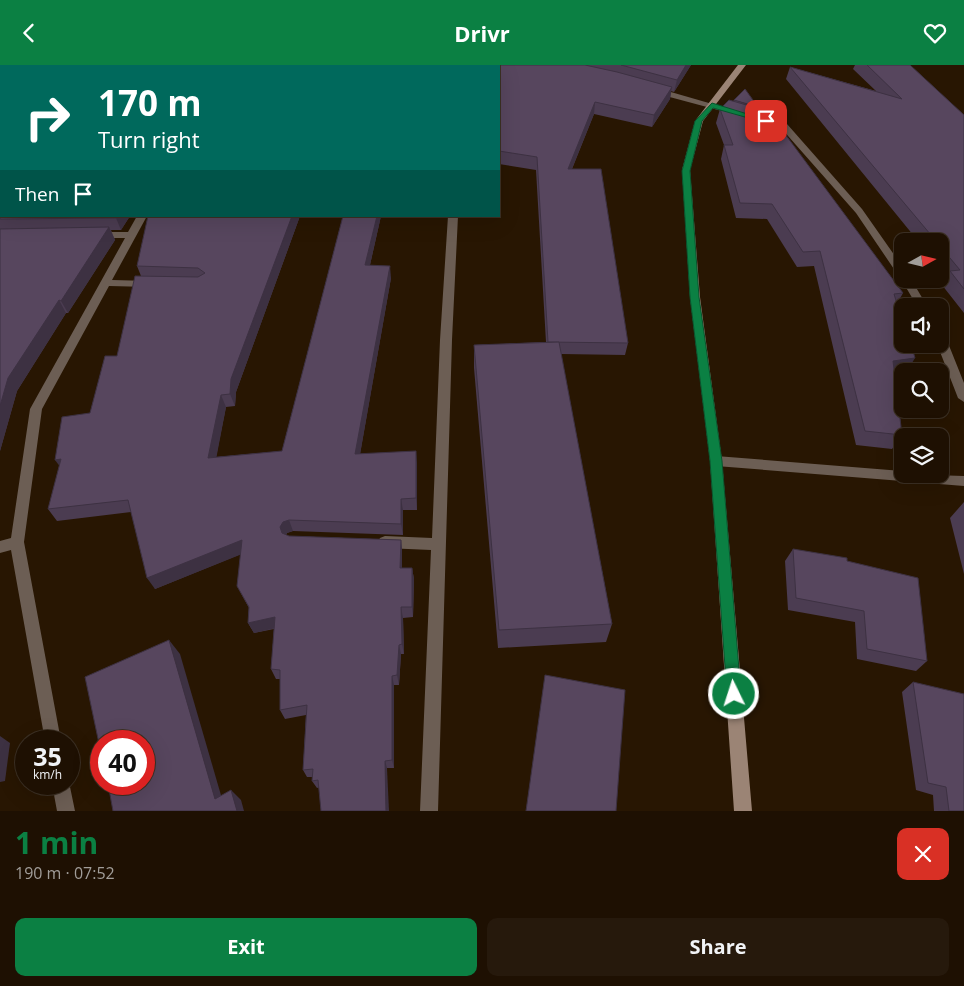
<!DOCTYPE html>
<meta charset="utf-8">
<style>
body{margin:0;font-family:"Open Sans",sans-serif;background:#26190c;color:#f1f3f6;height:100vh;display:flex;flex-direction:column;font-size:19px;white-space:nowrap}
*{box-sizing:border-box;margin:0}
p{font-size:16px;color:#a19d99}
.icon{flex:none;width:28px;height:28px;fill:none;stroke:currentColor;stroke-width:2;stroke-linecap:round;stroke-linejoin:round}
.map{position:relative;height:746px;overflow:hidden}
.sheet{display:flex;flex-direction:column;background:#1e1002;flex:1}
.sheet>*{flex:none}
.guide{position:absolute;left:0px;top:0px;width:500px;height:152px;box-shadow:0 5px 20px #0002,0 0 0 1px #3c3024;background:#00695c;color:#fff;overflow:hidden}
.needle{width:32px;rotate:82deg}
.buttons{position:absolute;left:894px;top:168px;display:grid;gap:10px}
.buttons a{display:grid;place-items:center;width:55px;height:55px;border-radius:10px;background:#1e1002;box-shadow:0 5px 20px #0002,0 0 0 1px #3c3024;font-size:25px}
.speed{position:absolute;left:15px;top:665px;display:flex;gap:10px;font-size:25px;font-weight:700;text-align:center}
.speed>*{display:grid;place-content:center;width:65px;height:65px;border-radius:50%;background:#1e1002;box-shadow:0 5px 20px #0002,0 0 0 1px #3c3024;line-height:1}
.speed small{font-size:12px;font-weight:400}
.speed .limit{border:8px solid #d22;background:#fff;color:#111}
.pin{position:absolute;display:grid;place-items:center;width:42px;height:42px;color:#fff;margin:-21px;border-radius:10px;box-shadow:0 2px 8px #0006}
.me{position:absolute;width:55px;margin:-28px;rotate:356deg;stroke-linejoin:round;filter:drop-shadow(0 0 4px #0008)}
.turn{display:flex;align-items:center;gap:18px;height:105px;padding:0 15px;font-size:22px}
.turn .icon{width:65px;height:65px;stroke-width:2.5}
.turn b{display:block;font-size:35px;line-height:42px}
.then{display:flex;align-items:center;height:48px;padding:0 15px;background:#0003;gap:10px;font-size:19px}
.round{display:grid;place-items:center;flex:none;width:52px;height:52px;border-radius:10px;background:#26190c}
.summary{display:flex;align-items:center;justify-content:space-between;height:85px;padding:0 15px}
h1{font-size:30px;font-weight:700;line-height:38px;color:#0b8043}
.action{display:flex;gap:10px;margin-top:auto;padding:10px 15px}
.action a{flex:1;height:58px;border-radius:10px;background:#0b8043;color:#fff;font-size:20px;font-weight:700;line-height:58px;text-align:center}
.action a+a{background:#26190c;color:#f1f3f6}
header{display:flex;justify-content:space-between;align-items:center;height:65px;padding:0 15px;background:#0b8043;color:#fff;font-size:22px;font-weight:700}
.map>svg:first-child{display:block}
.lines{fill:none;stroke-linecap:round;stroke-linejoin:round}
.street{fill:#6c5e54;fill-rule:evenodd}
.secondary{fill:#9b8475;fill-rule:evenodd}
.wall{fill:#4b3c51}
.shaded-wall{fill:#3d3142}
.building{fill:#57465e;stroke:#3d3142}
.route{fill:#0b8043;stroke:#07532c}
</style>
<header><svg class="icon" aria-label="back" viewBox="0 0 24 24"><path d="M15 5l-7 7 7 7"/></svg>Drivr<svg class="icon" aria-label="heart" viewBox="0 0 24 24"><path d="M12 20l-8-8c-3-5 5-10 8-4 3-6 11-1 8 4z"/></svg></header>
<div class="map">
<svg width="964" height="746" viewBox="0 0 964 746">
<rect width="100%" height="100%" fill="#281602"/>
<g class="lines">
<g class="street">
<path d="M 651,23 L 657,23 L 740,47 L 733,49 L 651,27 Z"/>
<path d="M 759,53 L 787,59 L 862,144 L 902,201 L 902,211 L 898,210 L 856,148 L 781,63 L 759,57 Z"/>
<path d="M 137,151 L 147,151 L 112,215 L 150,216 L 155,219 L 150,222 L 109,221 L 42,344 L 24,477 L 61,676 L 45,676 L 11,485 L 0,488 L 0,476 L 11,473 L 30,344 L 125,173 L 97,173 L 92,170 L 97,167 L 128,167 Z"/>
<path d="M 448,151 L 458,151 L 452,275 L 438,746 L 420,746 L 431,485 L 385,483 L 380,481 L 378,477 L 380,473 L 385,471 L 432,473 L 440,275 Z"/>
<path d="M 902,212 L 902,214 L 911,214 L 927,241 L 917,241 L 901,214 Z"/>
<path d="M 940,269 L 946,273 L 964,318 L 964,337 L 958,333 L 937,279 L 940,279 Z"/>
<path d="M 716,391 L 902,406 L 902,409 L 964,411 L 964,421 L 716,401 L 711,400 L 710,396 L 711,392 Z"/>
<path d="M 69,717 L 75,746 L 57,746 L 52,719 L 69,719 Z"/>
</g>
<path class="secondary" d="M 738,0 L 746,0 L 703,56 L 690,105 L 700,232 L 722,396 L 752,746 L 734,746 L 710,396 L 690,232 L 682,105 L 695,56 Z"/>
</g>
<g class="wall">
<path d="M 0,0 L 211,0 L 1,1 L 130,151 L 121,165 L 111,165 L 115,175 L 68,248 L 66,248 L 17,326 L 0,386 Z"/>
<path d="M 300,0 L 691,0 L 674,27 L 671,26 L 670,34 L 652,62 L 594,49 L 572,104 L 628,278 L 625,290 L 561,289 L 612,559 L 606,577 L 498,583 L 474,303 L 474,280 L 546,277 L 536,105 L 499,99 L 499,1 Z"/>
<path d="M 855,0 L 910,0 L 964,50 L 964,248 L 942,220 L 946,212 L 940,204 L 940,176 L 918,176 L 786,14 L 790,2 L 876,26 L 853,4 Z"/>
<path d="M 734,35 L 758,42 L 757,43 L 903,228 L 897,239 L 902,308 L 895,309 L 902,370 L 892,384 L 856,380 L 814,201 L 797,202 L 767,154 L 736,153 L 721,94 L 724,80 L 716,58 L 720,44 L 733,36 Z"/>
<path d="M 300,151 L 236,327 L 235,341 L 226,342 L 216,392 L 282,386 L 343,151 L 381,151 L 370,200 L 391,213 L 360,389 L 417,398 L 417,445 L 403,445 L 403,470 L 293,466 L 287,468 L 286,470 L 289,471 L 401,475 L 402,486 L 402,503 L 412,503 L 414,514 L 413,552 L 403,553 L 404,589 L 401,589 L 399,620 L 394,620 L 394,703 L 387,703 L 317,723 L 312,716 L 313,712 L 307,712 L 303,705 L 306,650 L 285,654 L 280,645 L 280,614 L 276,614 L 271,604 L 274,564 L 254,568 L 248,558 L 249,543 L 237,521 L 241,489 L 155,524 L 131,447 L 57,456 L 48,444 L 90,348 L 117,291 L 141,211 L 137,201 Z"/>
<path d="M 964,437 L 964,509 L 950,453 Z"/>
<path d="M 793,484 L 847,496 L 927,596 L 916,606 L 857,594 L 855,557 L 788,545 L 785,496 Z"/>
<path d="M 913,617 L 964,746 L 934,746 L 933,730 L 916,725 L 902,627 Z"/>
</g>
<g class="shaded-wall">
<path d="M 686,0 L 691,0 L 674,27 L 677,15 Z"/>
<path d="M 672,22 L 670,34 L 652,62 L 654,50 Z"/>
<path d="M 595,37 L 594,49 L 567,116 L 568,104 Z"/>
<path d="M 117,151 L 130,151 L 121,165 L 116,153 Z"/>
<path d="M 292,151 L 300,151 L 236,327 L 235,341 L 230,329 L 231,314 Z"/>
<path d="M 377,151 L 381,151 L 367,213 L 365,200 Z"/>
<path d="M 109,162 L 115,175 L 68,248 L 61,236 Z"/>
<path d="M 390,201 L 391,213 L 358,401 L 355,389 Z"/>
<path d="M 59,235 L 66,248 L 17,326 L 0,386 L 0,341 L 8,313 Z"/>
<path d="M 915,293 L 907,306 L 902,306 L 902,308 L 884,311 L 893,296 Z"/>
<path d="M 221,330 L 226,342 L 214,405 L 208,393 Z"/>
<path d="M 416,386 L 417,398 L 417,445 L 416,433 Z"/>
<path d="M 61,394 L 64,407 L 55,395 Z"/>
<path d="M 401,434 L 403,445 L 403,470 L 401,459 Z"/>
<path d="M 289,455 L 293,466 L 287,468 L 284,473 L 280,462 L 283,457 Z"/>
<path d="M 242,475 L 247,487 L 155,524 L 147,513 Z"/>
<path d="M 401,475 L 402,486 L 402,514 L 400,503 Z"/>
<path d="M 412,503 L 414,514 L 413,552 L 412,542 Z"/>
<path d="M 401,542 L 403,553 L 404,589 L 402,579 Z"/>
<path d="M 275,552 L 280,562 L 254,568 L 248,558 Z"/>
<path d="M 169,575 L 180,589 L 225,744 L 215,734 Z"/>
<path d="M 399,580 L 401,589 L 399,620 L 397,610 Z"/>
<path d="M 392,611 L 394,620 L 394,703 L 392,695 Z"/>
<path d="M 0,671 L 10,678 L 5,716 L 0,717 Z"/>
<path d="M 385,696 L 387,703 L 389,746 L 386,746 Z"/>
<path d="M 231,725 L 241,735 L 244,746 L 237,746 Z"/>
</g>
<g class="building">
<path d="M 0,0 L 201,0 L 237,1 L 1,1 L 1,151 L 117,151 L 116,153 L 0,154 Z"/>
<path d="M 300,0 L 585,0 L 617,7 L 672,22 L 654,50 L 595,37 L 568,104 L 601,104 L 628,278 L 548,277 L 537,92 L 499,86 L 499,1 L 299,1 Z"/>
<path d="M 621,0 L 686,0 L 677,15 Z"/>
<path d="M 867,0 L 910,0 L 964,50 L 964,224 L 950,206 L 960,205 L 940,181 L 940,176 L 936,176 L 790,2 L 902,34 Z"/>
<path d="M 745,24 L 758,42 L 734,35 Z"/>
<path d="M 729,35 L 768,46 L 903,228 L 894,229 L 902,255 L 902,279 L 911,279 L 915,293 L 893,296 L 902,370 L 865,366 L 820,186 L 803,187 L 772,139 L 740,138 L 724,80 L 733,80 L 720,44 Z"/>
<path d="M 148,151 L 292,151 L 231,314 L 230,329 L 221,330 L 208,393 L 282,386 L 343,151 L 377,151 L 365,200 L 390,201 L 355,389 L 416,386 L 416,433 L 401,434 L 401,459 L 289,455 L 283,457 L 280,462 L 282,468 L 289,471 L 401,475 L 400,503 L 412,503 L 412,542 L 401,542 L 402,579 L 399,580 L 397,610 L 392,611 L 392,695 L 385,696 L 386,746 L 321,746 L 318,715 L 312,716 L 313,704 L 303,705 L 307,640 L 280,645 L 280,605 L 271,604 L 275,552 L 248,558 L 249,542 L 237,521 L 242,475 L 147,513 L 128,435 L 48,444 L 61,394 L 55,395 L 62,352 L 90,348 L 105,291 L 117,291 L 135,211 L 198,212 L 205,208 L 198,203 L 137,201 Z"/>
<path d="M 109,162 L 61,236 L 59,235 L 8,313 L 0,341 L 0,164 Z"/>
<path d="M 559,277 L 612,559 L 499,565 L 474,280 Z"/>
<path d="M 793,484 L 847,493 L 847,496 L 918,513 L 927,596 L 867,584 L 864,546 L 796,533 Z"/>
<path d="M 169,575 L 215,734 L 231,725 L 237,746 L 113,746 L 108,719 L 144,719 L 144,676 L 101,676 L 101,688 L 85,612 Z"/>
<path d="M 545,610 L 625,625 L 616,746 L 526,746 Z"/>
<path d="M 913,617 L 964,629 L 964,746 L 949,746 L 946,722 L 928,718 Z"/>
</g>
<path class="route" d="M 712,38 L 770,56 L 766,58 L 713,43 L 702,56 L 690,106 L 699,232 L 722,396 L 741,629 L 739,634 L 734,637 L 729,634 L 727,629 L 710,396 L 690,232 L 682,106 L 695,56 Z"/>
</svg>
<div class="buttons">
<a><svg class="needle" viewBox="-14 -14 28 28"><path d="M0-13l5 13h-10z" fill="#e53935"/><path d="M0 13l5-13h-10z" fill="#a19d99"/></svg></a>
<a><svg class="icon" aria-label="sound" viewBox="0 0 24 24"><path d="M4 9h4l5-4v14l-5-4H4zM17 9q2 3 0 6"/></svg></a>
<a><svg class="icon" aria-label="search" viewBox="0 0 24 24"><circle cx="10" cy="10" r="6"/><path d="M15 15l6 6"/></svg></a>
<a><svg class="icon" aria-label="layers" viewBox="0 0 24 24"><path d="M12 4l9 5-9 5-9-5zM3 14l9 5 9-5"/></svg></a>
</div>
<div class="speed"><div>35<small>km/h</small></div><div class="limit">40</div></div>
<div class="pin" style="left:766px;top:56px;background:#d93025"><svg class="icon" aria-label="arrive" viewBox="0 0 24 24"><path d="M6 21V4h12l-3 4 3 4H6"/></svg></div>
<svg class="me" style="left:734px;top:629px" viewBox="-20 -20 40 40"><circle r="17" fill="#0b8043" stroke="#fff" stroke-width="3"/><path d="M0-11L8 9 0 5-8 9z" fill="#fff"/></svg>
<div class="guide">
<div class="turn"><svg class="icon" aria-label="right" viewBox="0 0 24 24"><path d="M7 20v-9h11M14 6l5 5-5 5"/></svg><div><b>170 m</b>Turn right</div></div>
<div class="then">Then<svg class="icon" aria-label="arrive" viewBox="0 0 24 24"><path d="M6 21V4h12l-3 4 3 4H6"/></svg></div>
</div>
</div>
<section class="sheet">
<div class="summary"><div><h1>1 min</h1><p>190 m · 07:52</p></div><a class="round" style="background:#d93025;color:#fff"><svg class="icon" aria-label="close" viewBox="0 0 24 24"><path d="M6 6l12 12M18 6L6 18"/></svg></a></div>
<div class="action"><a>Exit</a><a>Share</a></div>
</section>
